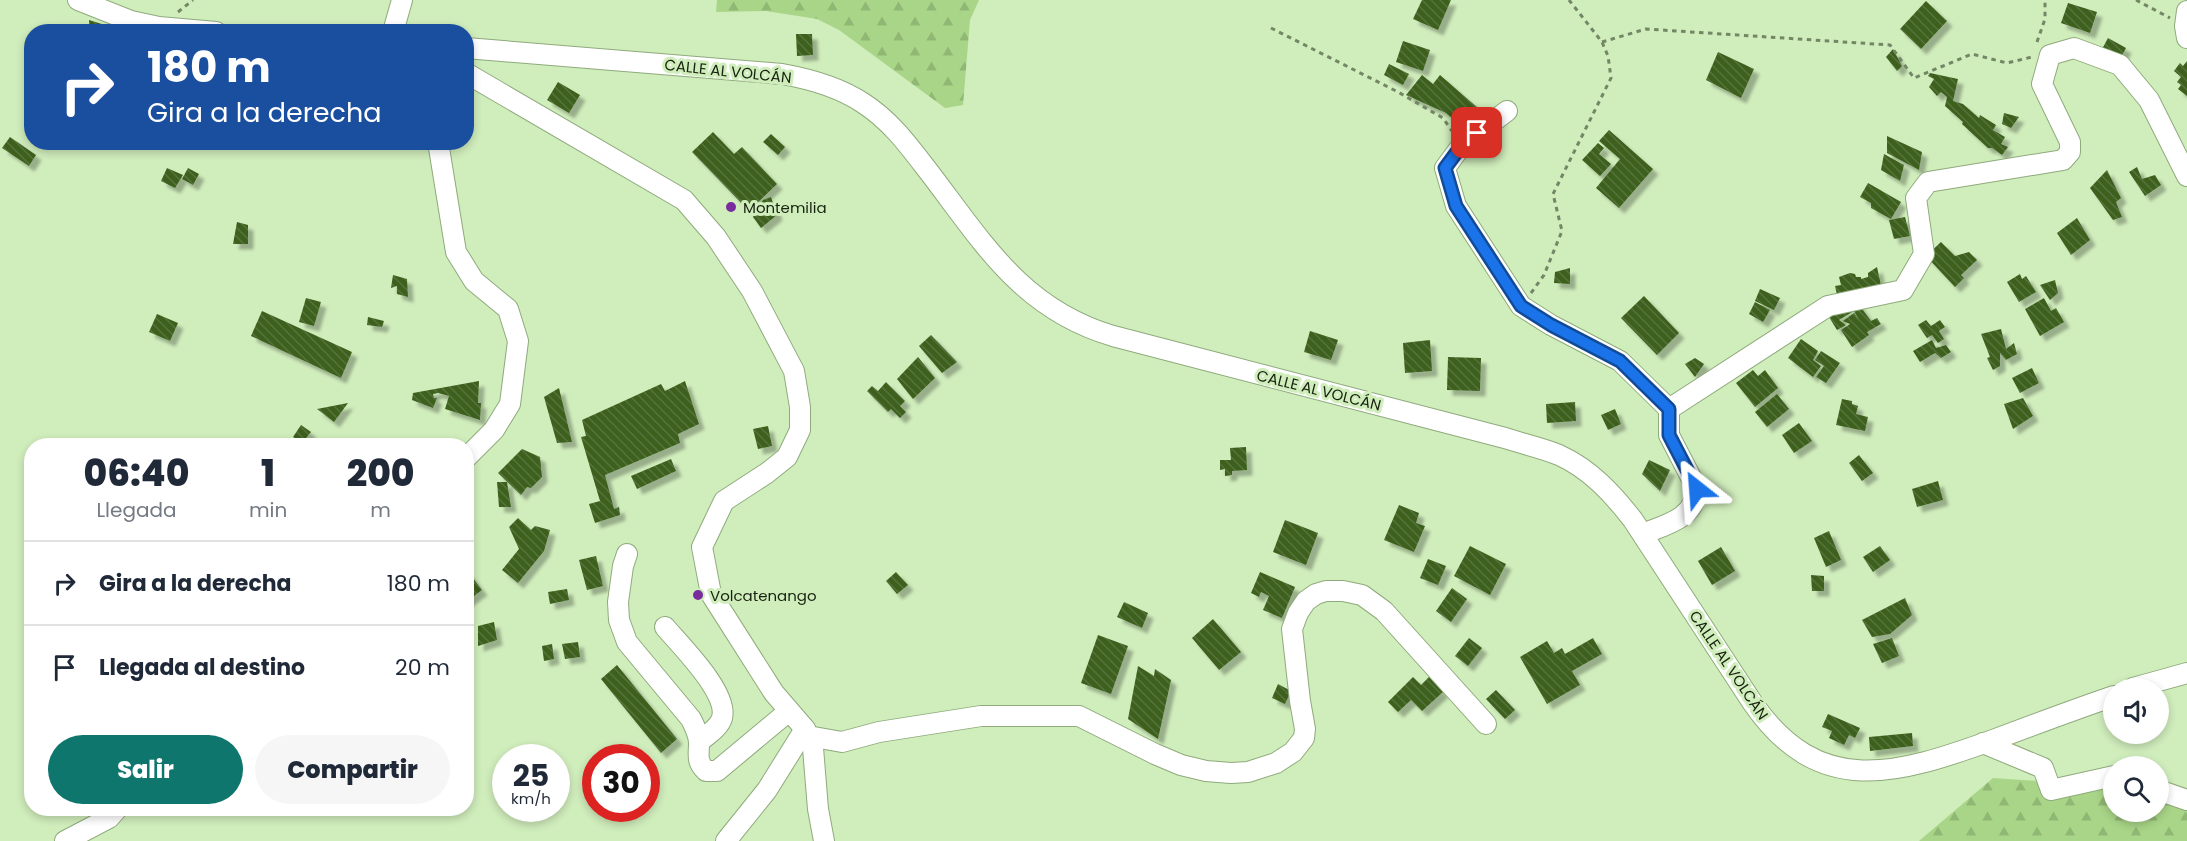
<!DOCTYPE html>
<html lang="es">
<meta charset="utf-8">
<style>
body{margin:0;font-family:Poppins,sans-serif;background:#f6f6f7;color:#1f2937;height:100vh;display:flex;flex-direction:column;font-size:22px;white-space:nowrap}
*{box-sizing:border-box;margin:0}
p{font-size:20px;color:#747a83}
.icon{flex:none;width:33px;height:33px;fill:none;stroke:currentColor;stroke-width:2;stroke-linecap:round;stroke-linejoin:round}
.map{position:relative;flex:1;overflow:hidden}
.drawer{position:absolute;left:24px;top:438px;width:450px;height:378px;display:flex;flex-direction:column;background:#fff;border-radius:24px;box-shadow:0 3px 9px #0003}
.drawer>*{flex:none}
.guide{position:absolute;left:24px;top:24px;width:450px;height:126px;border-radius:24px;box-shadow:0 3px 9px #0003;background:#1a4fa0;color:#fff;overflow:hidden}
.controls{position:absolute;left:2103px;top:678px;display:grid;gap:12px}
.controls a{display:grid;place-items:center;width:66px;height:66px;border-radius:50%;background:#fff;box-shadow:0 3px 9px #0003;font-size:30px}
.speed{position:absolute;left:492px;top:744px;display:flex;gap:12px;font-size:30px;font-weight:700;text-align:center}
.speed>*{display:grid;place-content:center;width:78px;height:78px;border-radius:50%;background:#fff;box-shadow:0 3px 9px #0003;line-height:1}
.speed small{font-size:15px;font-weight:400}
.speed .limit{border:9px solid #d22;background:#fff;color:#111}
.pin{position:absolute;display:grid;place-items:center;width:51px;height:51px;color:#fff;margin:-26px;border-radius:12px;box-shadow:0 3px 9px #0006}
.me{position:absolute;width:66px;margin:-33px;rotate:332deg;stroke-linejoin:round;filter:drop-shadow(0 0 4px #0008)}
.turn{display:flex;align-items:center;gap:21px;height:126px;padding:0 24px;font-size:27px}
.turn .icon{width:78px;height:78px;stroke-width:2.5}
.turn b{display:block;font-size:42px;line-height:51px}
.eta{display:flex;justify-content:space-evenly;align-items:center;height:102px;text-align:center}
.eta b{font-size:36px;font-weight:800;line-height:42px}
.button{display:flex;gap:12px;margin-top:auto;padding:12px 24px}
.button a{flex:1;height:69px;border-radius:36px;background:#0f766e;color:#fff;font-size:24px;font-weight:800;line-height:69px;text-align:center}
.button a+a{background:#f6f6f7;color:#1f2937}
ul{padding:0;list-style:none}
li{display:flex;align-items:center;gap:18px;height:84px;padding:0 24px;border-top:2px solid #e0e1e3}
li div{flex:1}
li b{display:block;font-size:22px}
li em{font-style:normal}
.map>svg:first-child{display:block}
.forest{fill:url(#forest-firs)}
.building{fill:url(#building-back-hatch);filter:url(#shadow)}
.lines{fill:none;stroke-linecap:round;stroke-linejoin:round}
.minor-casing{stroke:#8faa7c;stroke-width:22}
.path{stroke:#738665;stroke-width:3;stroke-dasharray:4.5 4.5;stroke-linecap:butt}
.minor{stroke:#fff;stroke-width:20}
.route-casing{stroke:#114b97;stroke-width:15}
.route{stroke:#1a73e8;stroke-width:10}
.poi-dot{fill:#792c9d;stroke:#d0edbc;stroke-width:2}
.labels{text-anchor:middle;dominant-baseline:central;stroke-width:6;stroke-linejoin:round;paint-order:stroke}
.street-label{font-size:15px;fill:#182210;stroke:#d0edbc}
.poi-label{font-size:15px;fill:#182210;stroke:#d0edbc;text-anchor:start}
</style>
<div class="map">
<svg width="2187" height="841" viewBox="0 0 2187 841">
<defs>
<pattern id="forest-firs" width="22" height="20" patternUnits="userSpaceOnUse" patternTransform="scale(1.5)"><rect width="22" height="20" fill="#a9d588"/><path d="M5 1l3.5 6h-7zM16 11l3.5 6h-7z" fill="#91b774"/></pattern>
<pattern id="building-back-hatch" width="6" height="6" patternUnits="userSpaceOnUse" patternTransform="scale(1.5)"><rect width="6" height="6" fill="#3d601e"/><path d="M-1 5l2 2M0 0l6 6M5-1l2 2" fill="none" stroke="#56733d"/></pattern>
<filter id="shadow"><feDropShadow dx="5.5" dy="5.5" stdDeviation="1.5" flood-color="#0004"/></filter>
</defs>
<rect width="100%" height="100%" fill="#d0edbc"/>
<g class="forest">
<path d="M 717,0 L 979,0 L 970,20 L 963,105 L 945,108 L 839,30 L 817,19 L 766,11 L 716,12 Z"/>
<path d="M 1993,778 L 2086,784 L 2113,788 L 2114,812 L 2158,812 L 2159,795 L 2187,799 L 2187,841 L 1919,841 Z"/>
</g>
<g class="building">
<path d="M 1422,0 L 1451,0 L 1438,30 L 1413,19 Z"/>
<path d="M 1926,1 L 1947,21 L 1921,49 L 1900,29 Z"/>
<path d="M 2068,3 L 2097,12 L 2090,33 L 2061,23 Z"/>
<path d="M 89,20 L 124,31 L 124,32 L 90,32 Z"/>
<path d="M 796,34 L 812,34 L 813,55 L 797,56 Z"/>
<path d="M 2108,38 L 2126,48 L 2119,61 L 2101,51 Z"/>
<path d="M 1403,41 L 1430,50 L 1423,71 L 1396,62 Z"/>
<path d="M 1893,49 L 1902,66 L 1897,71 L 1886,57 Z"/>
<path d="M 1718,52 L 1754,69 L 1741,98 L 1706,80 Z"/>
<path d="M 2187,61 L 2187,96 L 2178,89 L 2181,85 L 2177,82 L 2181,77 L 2174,71 L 2180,63 L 2183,66 Z"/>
<path d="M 1389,64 L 1409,74 L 1403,85 L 1384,75 Z"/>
<path d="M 1930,73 L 1958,79 L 1953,101 L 1963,104 L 1979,118 L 1980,115 L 1996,125 L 1993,130 L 2005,137 L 2001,144 L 2008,147 L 2002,155 L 1992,148 L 1988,148 L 1962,124 L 1963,122 L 1945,106 L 1947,97 L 1941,92 L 1937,96 L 1929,87 L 1934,79 L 1928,76 Z"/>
<path d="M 1422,75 L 1433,84 L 1440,75 L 1486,115 L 1470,134 L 1446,113 L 1406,95 Z"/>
<path d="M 558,82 L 580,95 L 569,113 L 547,100 Z"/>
<path d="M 2004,113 L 2019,117 L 2011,128 L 2002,124 Z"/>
<path d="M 1609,130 L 1653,169 L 1619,208 L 1596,188 L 1620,159 L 1599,141 Z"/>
<path d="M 713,132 L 734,154 L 742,147 L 777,184 L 749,211 L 692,152 Z"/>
<path d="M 771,134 L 785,147 L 778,155 L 763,142 Z"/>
<path d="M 1887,136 L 1922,152 L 1919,170 L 1887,153 Z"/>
<path d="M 10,137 L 36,155 L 29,166 L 2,148 Z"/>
<path d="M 1598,143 L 1604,148 L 1599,154 L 1611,164 L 1600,176 L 1582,160 Z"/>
<path d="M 1884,154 L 1904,165 L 1900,181 L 1881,170 Z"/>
<path d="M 2137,167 L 2142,179 L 2155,175 L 2161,185 L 2145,196 L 2129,172 Z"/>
<path d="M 167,168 L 183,175 L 175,188 L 161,181 Z"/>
<path d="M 188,168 L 199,174 L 193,185 L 182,179 Z"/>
<path d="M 2107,170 L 2121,198 L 2116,202 L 2122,217 L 2113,220 L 2090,188 Z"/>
<path d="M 1868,183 L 1901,202 L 1891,219 L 1871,208 L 1871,203 L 1860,197 Z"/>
<path d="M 771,197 L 777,215 L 761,228 L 753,217 L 763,200 Z"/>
<path d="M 1905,217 L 1910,236 L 1894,239 L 1889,220 Z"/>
<path d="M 2077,218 L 2090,240 L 2071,255 L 2057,233 Z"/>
<path d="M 237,222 L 248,225 L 248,244 L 233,244 Z"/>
<path d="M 1941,242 L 1955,256 L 1969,252 L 1977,260 L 1961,275 L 1964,278 L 1955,287 L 1926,256 Z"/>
<path d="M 1877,267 L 1882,290 L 1838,299 L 1835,286 L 1841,285 L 1839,277 L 1850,273 L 1855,274 L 1856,277 L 1861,277 L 1861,279 L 1868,277 L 1868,273 Z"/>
<path d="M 1570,268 L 1570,284 L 1554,283 L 1555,272 Z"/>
<path d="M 2020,274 L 2022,279 L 2026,276 L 2036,292 L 2019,302 L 2007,282 Z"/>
<path d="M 393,275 L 407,279 L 408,297 L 397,294 L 397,286 L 391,288 Z"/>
<path d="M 2055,280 L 2058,293 L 2050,300 L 2040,285 Z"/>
<path d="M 1760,289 L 1780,298 L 1774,310 L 1755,301 Z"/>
<path d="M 1644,296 L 1679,333 L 1657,355 L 1621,318 Z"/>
<path d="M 306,298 L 321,302 L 314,326 L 299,322 Z"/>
<path d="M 2044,298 L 2051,311 L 2056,308 L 2064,322 L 2040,336 L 2025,309 Z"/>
<path d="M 1755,302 L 1770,310 L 1763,322 L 1749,314 Z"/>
<path d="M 1857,302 L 1871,321 L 1877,318 L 1881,324 L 1867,332 L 1869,335 L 1852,347 L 1841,330 L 1850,324 L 1843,321 L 1854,313 L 1859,320 L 1854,311 L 1839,320 L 1846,325 L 1837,330 L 1829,317 Z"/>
<path d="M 262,311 L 352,352 L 341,378 L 251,336 Z"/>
<path d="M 157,314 L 178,323 L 170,341 L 149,332 Z"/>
<path d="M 368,317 L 384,321 L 382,327 L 367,325 Z"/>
<path d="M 1926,320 L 1931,326 L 1940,320 L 1945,327 L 1939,331 L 1944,339 L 1938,343 L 1932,335 L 1927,338 L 1918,325 Z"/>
<path d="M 2001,329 L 2006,349 L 2014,343 L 2017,354 L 2006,360 L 2000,353 L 2000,366 L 1993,370 L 1987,358 L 1990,357 L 1981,334 Z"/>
<path d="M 1310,331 L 1338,340 L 1331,360 L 1304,352 Z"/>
<path d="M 931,335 L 957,362 L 942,373 L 919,346 Z"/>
<path d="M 1801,339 L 1818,351 L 1813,360 L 1821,366 L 1813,377 L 1788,358 Z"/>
<path d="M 1430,340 L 1432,371 L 1405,373 L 1403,343 Z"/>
<path d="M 1932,340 L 1936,348 L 1946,345 L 1951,352 L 1941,358 L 1935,353 L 1920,362 L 1913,351 Z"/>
<path d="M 1821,351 L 1840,363 L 1826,383 L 1816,377 L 1824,366 L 1815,360 Z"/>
<path d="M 918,357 L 935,378 L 913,399 L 897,379 Z"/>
<path d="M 1448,357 L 1481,358 L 1480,391 L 1447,390 Z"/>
<path d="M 1695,358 L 1704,364 L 1695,377 L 1685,364 Z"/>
<path d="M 2032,368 L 2039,383 L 2020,393 L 2012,378 Z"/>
<path d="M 1753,370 L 1758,376 L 1765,370 L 1778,388 L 1755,407 L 1736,383 Z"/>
<path d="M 479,381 L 478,403 L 481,403 L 480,420 L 445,409 L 449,396 L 438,393 L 433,394 L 434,398 L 437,398 L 433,408 L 412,400 L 413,393 Z"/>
<path d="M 685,381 L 699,424 L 678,434 L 680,443 L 605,475 L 614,509 L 619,507 L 620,515 L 595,523 L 589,504 L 600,501 L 581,437 L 586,436 L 582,420 L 661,384 L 665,391 Z"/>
<path d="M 886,382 L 905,401 L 900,406 L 906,412 L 900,418 L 891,409 L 888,412 L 867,391 L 872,386 L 878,391 Z"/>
<path d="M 559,388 L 572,442 L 557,443 L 544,397 Z"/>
<path d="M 1777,394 L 1789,409 L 1767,427 L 1755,412 Z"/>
<path d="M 2023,398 L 2033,416 L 2013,429 L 2004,404 Z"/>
<path d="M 1842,399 L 1852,401 L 1852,404 L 1858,406 L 1856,414 L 1868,417 L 1865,431 L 1836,425 Z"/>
<path d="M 1575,402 L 1576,421 L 1547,423 L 1546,404 Z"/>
<path d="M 348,403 L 334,422 L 317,409 Z"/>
<path d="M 1615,409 L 1621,424 L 1608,430 L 1601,415 Z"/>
<path d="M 1799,423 L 1812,441 L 1794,453 L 1782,435 Z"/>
<path d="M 301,425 L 311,432 L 302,443 L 293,437 Z"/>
<path d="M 768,426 L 772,446 L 758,449 L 753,429 Z"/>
<path d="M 1246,447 L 1247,470 L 1232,471 L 1232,475 L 1225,476 L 1225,469 L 1220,470 L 1220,460 L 1231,460 L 1230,448 Z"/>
<path d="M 522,449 L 540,457 L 542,477 L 531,488 L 527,487 L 521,495 L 498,473 Z"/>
<path d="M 1859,455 L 1873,473 L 1862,481 L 1849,463 Z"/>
<path d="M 671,459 L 676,471 L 637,489 L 631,476 Z"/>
<path d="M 1649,460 L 1670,470 L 1660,491 L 1642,474 Z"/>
<path d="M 1938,481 L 1943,500 L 1917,507 L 1912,489 Z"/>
<path d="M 497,482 L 507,482 L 511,507 L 499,507 Z"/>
<path d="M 1399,505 L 1419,513 L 1416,523 L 1425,526 L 1414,552 L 1384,540 Z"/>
<path d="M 518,518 L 531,530 L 535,526 L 550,530 L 544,551 L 518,583 L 502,570 L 519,549 L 509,527 Z"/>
<path d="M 1285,520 L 1318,533 L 1306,565 L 1273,552 Z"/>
<path d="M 1829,531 L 1841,560 L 1826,567 L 1814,538 Z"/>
<path d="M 1470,546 L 1506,564 L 1490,595 L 1454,576 Z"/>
<path d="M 1880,546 L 1890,560 L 1873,572 L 1863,557 Z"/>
<path d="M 1721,547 L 1735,571 L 1712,585 L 1698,561 Z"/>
<path d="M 596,556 L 603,586 L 587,590 L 579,560 Z"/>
<path d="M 1428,559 L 1446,566 L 1438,585 L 1420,578 Z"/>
<path d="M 896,572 L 908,585 L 897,594 L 886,581 Z"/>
<path d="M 1260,572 L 1295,587 L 1282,618 L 1263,610 L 1269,596 L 1261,592 L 1259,597 L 1251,593 Z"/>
<path d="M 469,573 L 482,590 L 466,602 L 466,574 Z"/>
<path d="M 1811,575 L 1824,576 L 1824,591 L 1812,591 Z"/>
<path d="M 1452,588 L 1467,599 L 1451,622 L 1436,611 Z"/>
<path d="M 567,589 L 569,600 L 550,604 L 548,592 Z"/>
<path d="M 1905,598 L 1912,615 L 1890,634 L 1872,637 L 1862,620 Z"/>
<path d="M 1124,602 L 1148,613 L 1142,628 L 1117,617 Z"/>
<path d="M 1213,619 L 1241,652 L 1219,670 L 1192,638 Z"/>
<path d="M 494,622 L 497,640 L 478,646 L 478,626 Z"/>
<path d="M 1098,635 L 1128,646 L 1111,694 L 1081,683 Z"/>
<path d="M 1469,638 L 1482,648 L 1468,666 L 1455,656 Z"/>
<path d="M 1593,638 L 1602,654 L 1572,671 L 1580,685 L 1547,704 L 1520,657 L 1547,641 L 1554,653 L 1562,648 L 1565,654 Z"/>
<path d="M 1892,638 L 1899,656 L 1882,663 L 1873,644 Z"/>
<path d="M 578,642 L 580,657 L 565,659 L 562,644 Z"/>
<path d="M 552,644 L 554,659 L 544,661 L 542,646 Z"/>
<path d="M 617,665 L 677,739 L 661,753 L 601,679 Z"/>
<path d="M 1138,666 L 1154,676 L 1155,669 L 1171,680 L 1158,739 L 1128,719 Z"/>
<path d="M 1413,677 L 1421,685 L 1429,677 L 1443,692 L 1422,711 L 1411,700 L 1398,712 L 1388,702 Z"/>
<path d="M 1278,684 L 1291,691 L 1285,704 L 1272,698 Z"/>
<path d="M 1496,690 L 1515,710 L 1505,719 L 1486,699 Z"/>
<path d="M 1828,714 L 1860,728 L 1855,738 L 1849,735 L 1844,745 L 1829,738 L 1832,731 L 1822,727 Z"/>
<path d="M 1912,733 L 1913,746 L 1870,751 L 1869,737 Z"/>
</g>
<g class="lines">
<g class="minor-casing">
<g id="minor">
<path d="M 78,0 L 131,21 L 159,27 L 216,32"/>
<path d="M 2187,11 L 2185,26 L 2187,38"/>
<path d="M 393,32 L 402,0"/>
<path d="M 466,48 L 782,74 C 810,79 839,87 863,103 C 891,121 909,146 929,172 C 984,244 1022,309 1113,336 L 1505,438 C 1523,444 1542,448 1559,455 C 1590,469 1613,494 1633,520 L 1752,702 C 1819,800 1898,774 1993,740 C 2033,725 2073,710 2114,696"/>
<path d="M 466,73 L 684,200 L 716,237 L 752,291 L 794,371 L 800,407 L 800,430 L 787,457 L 767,473 L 724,501 L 702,547 L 711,594 L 774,693 L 805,729 L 813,748 L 818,809 L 824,841"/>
<path d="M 1507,111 L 1462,145 L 1445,168 L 1456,206 L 1521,306 L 1551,325 L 1620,361 L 1669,409"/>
<path d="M 438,142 L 456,252 L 474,281 L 508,309 L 518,341 L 510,404 L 494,430 L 466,458"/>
<path d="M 1643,534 C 1667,524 1694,519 1697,489 L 1669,435 L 1669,409 L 1828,306 L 1903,290 L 1924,254 L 1916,198 L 1928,182 L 2063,160 L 2070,152 L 2070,142 L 2042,84 L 2050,55 L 2074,48 L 2120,65 L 2149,100 L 2187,176"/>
<path d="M 627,554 L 623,566 L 618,602 L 619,620 L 627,642 L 691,719 C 695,727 699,735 699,743 C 699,756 696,761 706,771 L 717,771 L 789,711"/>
<path d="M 665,627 C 680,645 729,693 722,718 C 719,728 707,735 699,742"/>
<path d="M 2133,688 L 2187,673"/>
<path d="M 808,736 L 842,742 L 879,732 L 981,716 L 1079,716 L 1155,754 L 1181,765 L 1206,771 L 1231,773 L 1248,772 L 1276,763 L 1293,752 L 1304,738 L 1305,729 L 1300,701 L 1292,629 L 1298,613 L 1306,601 L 1316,594 L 1326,591 L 1343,591 L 1362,595 L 1384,611 L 1486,724"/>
<path d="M 1983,743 L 2043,768 L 2051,790 L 2114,776"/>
<path d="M 2158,790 L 2187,800"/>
<path d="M 65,841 L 109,818 L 118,808"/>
<path d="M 726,841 L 767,790 L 805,729"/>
</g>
</g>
<g class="path">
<path d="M 2136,0 L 2170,18"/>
<path d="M 178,12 L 193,0"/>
<path d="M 1271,28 L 1398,92 L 1443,118 L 1452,131"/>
<path d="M 1602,42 L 1646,29 L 1890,45 L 1914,78 L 1972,54 L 2007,63 L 2032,57"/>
<path d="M 2037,42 L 2045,19 L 2045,0"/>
<path d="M 1531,293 L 1544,275 L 1562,231 L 1553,194 L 1611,78 L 1608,56 L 1602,42 L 1569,0"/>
</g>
<use href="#minor" class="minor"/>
</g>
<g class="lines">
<g class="route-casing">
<path id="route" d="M 1477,133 L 1462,145 L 1445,168 L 1456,206 L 1521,306 L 1551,325 L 1620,361 L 1669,409 L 1669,435 L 1697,489"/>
</g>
<use href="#route" class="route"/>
</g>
<g class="poi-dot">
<circle cx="731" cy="207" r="6"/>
<circle cx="698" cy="595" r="6"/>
</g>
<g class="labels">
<g class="street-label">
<text transform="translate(728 71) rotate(6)">CALLE AL VOLCÁN</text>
<text transform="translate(1319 390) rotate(14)">CALLE AL VOLCÁN</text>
<text transform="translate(1729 665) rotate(56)">CALLE AL VOLCÁN</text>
</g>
<g class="poi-label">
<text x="743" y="207">Montemilia</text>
<text x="710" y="595">Volcatenango</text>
</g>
</g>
</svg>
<div class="controls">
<a><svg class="icon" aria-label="sound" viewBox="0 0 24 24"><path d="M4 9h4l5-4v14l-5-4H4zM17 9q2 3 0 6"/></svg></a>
<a><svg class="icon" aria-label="search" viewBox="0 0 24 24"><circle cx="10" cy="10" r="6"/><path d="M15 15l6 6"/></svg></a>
</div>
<div class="speed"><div>25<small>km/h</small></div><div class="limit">30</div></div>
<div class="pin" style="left:1477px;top:133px;background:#d93025"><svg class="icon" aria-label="arrive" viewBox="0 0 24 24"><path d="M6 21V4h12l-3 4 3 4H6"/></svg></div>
<svg class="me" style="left:1697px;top:489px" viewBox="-20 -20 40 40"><path d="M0-17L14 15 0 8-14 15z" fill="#1a73e8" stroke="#fff" stroke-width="4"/></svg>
<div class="guide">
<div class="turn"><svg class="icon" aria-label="right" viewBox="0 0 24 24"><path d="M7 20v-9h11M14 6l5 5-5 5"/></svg><div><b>180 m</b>Gira a la derecha</div></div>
</div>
<section class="drawer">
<div class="eta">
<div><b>06:40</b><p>Llegada</p></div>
<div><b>1</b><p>min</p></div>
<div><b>200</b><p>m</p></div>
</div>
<ul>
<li><svg class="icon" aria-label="right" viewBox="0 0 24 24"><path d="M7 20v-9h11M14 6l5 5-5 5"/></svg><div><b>Gira a la derecha</b></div><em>180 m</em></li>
<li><svg class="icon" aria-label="arrive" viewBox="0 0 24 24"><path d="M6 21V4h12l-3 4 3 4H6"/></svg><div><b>Llegada al destino</b></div><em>20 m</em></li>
</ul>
<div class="button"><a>Salir</a><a>Compartir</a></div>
</section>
</div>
